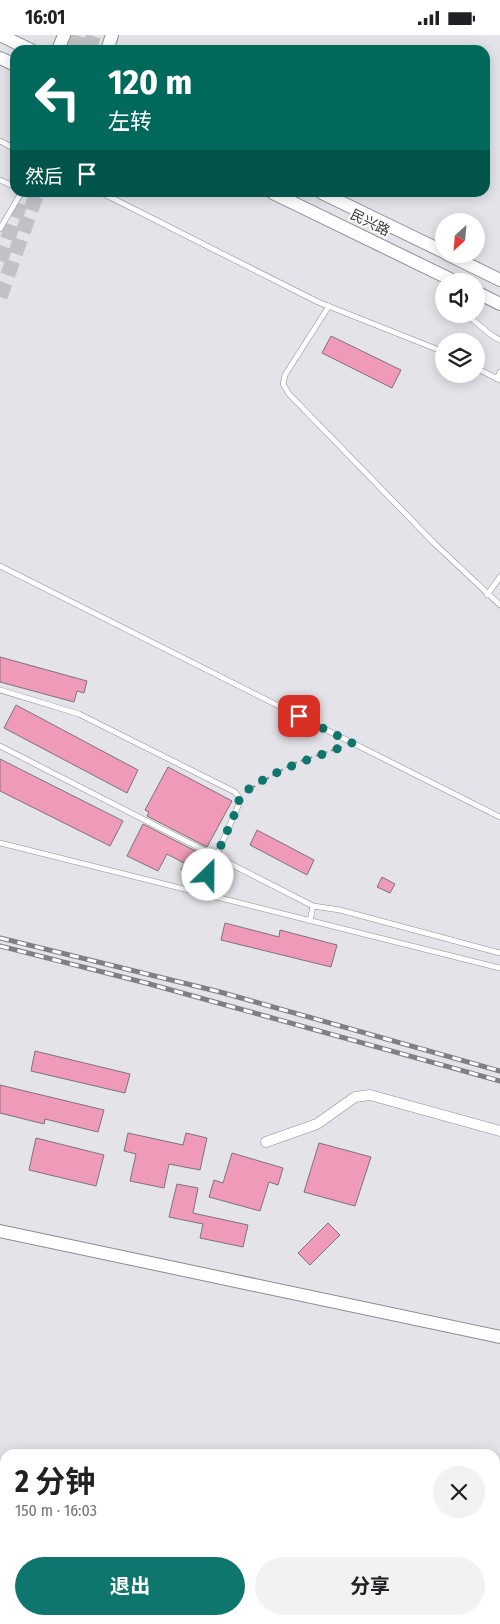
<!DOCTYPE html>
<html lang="zh">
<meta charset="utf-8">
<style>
body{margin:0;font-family:"Fira Sans Condensed","Noto Sans SC",sans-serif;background:#f2f2f2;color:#202124;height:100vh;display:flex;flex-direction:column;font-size:19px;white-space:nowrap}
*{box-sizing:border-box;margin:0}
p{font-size:16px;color:#757577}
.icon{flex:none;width:28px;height:28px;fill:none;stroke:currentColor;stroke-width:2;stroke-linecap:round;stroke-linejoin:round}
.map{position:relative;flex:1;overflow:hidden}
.side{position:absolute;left:0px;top:1414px;width:500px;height:176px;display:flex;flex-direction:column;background:#fff;border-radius:15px 15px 0 0;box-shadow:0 2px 12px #0003}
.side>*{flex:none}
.top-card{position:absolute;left:10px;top:10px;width:480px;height:152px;border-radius:15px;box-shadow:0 2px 12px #0003;background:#00695c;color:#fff;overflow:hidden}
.needle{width:32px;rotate:206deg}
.tools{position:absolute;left:435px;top:178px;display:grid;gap:10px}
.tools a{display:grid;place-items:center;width:50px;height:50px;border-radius:50%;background:#fff;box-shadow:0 2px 12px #0003;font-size:25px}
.pin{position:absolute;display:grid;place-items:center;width:42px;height:42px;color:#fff;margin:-21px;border-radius:10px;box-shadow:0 2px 8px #0006}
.me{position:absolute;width:55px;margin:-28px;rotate:23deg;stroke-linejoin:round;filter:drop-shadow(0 0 4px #0008)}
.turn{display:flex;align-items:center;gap:18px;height:105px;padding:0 15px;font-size:22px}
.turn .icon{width:65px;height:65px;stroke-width:2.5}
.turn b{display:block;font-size:35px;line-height:42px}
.then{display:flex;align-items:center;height:48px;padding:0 15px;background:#0003;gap:10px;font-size:19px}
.round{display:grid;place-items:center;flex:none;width:52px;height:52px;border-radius:26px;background:#f2f2f2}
.headline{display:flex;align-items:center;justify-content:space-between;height:85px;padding:0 15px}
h1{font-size:30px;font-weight:700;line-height:38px}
.button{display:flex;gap:10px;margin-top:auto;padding:10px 15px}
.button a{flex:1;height:58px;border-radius:30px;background:#0f766e;color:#fff;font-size:20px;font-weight:700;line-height:58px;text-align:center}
.button a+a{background:#f2f2f2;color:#202124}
.status{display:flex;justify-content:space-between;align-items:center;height:35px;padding:0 25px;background:#fff;direction:ltr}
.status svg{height:14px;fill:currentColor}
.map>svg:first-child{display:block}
.building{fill:#f09ab9;stroke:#7b7477}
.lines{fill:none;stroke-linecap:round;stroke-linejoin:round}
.secondary-tunnel{stroke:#c2c1c6;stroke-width:15;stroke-dasharray:15 8;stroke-linecap:butt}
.service-casing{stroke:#8d8c92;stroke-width:6}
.minor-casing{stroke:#8d8c92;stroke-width:11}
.tertiary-casing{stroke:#8d8c92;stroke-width:14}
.path{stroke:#939296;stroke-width:2;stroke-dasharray:4 4;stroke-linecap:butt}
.service{stroke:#fff;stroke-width:5}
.minor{stroke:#fff;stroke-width:10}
.tertiary{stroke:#fff;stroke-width:12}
.rail-casing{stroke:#807f83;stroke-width:5}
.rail{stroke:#fff;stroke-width:3;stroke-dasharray:9;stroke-linecap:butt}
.route{stroke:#0f766e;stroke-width:9;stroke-dasharray:0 16.2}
.labels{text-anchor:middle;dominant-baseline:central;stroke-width:4;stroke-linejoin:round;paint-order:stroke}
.street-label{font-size:14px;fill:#39393b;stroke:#fff}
</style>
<div class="status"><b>16:01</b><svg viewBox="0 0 49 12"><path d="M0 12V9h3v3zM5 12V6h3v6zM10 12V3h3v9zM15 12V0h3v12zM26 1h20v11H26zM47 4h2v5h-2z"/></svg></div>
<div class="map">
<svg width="500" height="1589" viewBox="0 0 500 1589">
<rect width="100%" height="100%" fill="#e4e3e9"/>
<g class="building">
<path d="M 331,301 L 401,335 L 392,353 L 322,318 Z"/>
<path d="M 0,622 L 87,646 L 84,658 L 77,656 L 74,667 L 0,647 Z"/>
<path d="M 16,670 L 138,735 L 127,758 L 4,693 Z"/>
<path d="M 0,724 L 123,786 L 110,811 L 0,756 Z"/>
<path d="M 168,732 L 232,766 L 207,812 L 147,781 L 149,777 L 145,775 Z"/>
<path d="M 143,789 L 203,820 L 202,823 L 209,826 L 200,845 L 181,835 L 184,828 L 167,819 L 158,836 L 127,821 Z"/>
<path d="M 257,795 L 314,825 L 307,840 L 250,810 Z"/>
<path d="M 382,842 L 395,849 L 390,858 L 377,852 Z"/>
<path d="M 225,888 L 279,902 L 280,895 L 337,910 L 331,932 L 221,905 Z"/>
<path d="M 35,1016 L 130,1039 L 125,1058 L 31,1036 Z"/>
<path d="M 0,1050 L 104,1075 L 98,1097 L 45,1084 L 44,1089 L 0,1078 Z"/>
<path d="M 128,1098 L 183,1110 L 186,1098 L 207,1103 L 200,1135 L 169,1129 L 164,1153 L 130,1146 L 136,1119 L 124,1116 Z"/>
<path d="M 36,1103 L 104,1120 L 96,1151 L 29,1135 Z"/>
<path d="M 319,1108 L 371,1122 L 355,1171 L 304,1157 Z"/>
<path d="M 232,1118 L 283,1133 L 278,1150 L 269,1147 L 260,1176 L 209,1162 L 214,1145 L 223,1148 Z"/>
<path d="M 177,1149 L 198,1153 L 193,1178 L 248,1190 L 243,1212 L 200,1203 L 203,1189 L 169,1182 Z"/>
<path d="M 328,1188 L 340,1200 L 310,1230 L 298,1218 Z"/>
</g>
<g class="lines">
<g class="secondary-tunnel">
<path d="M 74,15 L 79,0"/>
<path d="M 88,15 L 94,0"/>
<path d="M 0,226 L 24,158"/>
<path d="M 0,262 L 37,158"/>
</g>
<g class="service-casing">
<g id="service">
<path d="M 0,106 L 15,114"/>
<path d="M 0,145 L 15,152"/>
<path d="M 102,158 L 318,267 L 444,317"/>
<path d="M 0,194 L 21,158"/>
<path d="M 329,271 L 285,340 L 283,349 L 289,359 L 435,509 L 500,570"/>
<path d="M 466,279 L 491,300 L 500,305"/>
<path d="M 476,333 L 500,345"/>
<path d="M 497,344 L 500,337"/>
<path d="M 0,531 L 500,782"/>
<path d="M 487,560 L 500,542"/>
<path d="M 0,655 L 79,679 L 235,757 L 239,762 L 239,769 L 200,858"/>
<path d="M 0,711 L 313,871 L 340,875 L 500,918"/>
<path d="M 0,808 L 500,933"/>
<path d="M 310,886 L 313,871"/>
</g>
</g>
<g class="minor-casing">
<path id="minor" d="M 266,1107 L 317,1089 L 355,1062 L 370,1060 L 500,1096"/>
</g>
<g class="tertiary-casing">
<g id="tertiary">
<path d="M 0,0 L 31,15"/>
<path d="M 58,15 L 64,0"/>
<path d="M 107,15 L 112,0"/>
<path d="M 0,23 L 15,30"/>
<path d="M 273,158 L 454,246"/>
<path d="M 322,158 L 444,217"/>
<path d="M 447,219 L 500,245"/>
<path d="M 476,257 L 500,269"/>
<path d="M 0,1196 L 500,1302"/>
</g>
</g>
<path class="path" d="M 245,757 L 292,729 L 342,712"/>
<use href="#service" class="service"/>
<use href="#minor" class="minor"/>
<use href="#tertiary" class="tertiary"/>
<g class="rail-casing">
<g id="rail">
<path d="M 0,903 L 220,957 L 500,1036"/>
<path d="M 0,911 L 146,948 L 500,1046"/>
</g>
</g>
<use href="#rail" class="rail"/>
</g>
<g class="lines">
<path class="route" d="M 208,840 L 239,769 L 239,762 C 271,734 313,724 352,708 L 299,681"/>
</g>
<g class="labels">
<g class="street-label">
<text transform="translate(370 188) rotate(26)">民兴路</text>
</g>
</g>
</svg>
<div class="tools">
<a><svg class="needle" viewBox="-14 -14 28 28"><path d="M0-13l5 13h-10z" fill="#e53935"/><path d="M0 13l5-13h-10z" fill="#757577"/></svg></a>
<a><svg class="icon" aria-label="sound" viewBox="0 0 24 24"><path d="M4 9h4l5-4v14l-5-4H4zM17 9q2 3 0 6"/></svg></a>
<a><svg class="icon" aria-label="layers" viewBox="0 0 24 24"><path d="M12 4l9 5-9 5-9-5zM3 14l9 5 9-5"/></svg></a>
</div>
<div class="pin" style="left:299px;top:681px;background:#d93025"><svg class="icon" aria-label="arrive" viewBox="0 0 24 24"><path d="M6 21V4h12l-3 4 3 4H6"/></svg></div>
<svg class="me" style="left:208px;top:840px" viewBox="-20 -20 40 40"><circle r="19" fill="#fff"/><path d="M0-13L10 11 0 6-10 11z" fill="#0f766e"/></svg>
<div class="top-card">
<div class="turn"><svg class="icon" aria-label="left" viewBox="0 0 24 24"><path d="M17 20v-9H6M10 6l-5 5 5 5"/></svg><div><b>120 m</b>左转</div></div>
<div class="then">然后<svg class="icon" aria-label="arrive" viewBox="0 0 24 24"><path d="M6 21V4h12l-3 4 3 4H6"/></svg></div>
</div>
<section class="side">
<div class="headline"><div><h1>2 分钟</h1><p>150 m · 16:03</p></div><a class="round"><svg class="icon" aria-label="close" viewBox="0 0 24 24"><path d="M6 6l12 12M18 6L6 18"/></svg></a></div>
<div class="button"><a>退出</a><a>分享</a></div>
</section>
</div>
